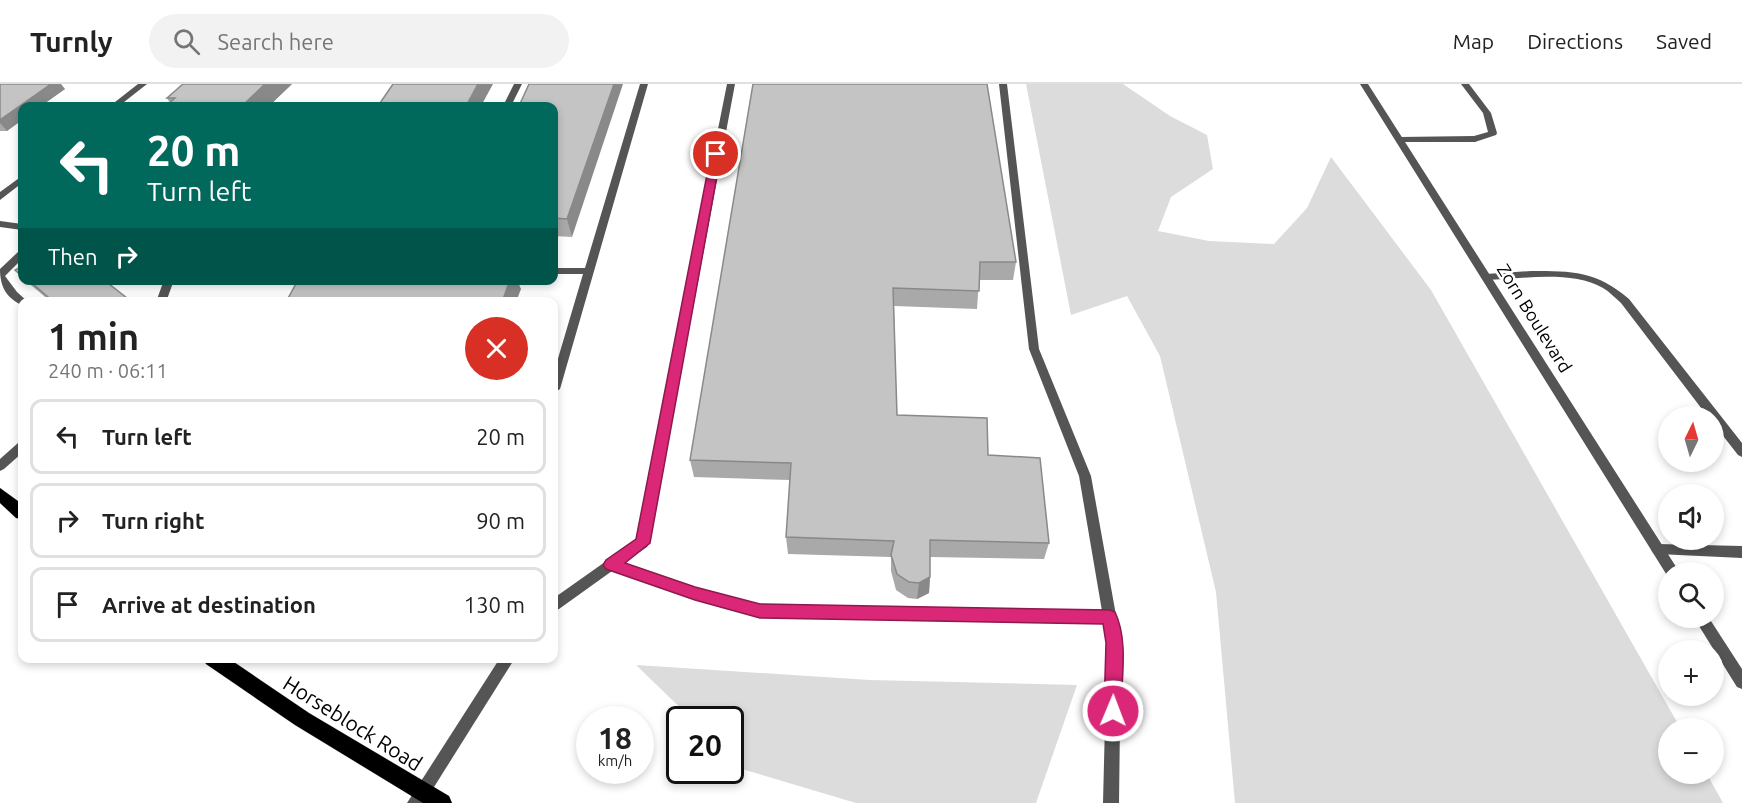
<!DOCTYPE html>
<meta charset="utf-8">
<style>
body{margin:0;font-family:Ubuntu,sans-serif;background:#f2f2f2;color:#222;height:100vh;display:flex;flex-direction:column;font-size:22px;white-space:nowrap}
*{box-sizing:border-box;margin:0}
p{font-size:20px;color:#767676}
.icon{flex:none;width:33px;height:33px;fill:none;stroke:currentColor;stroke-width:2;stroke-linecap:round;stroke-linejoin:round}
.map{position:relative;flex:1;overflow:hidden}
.details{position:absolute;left:18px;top:213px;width:540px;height:366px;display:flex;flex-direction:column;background:#fff;border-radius:12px;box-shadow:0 3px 9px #0003}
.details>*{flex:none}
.hud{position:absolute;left:18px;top:18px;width:540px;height:183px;border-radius:12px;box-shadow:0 3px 9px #0003;background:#00695c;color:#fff;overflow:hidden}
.needle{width:39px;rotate:5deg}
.controls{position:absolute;left:1658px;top:322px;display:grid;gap:12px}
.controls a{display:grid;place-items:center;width:66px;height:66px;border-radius:50%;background:#fff;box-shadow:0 3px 9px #0003;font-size:30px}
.speed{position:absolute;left:576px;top:622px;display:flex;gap:12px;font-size:30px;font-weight:700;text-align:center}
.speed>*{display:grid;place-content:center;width:78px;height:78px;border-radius:50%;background:#fff;box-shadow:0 3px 9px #0003;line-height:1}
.speed small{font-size:15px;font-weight:400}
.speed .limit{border:3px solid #111;border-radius:9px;background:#fff;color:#111}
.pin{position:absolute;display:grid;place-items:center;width:51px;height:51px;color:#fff;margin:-26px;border:3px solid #fff;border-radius:50%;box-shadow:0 2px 6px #0007}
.me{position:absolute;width:66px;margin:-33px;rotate:1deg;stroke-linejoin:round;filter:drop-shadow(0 0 4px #0008)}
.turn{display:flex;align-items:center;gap:21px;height:126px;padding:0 30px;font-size:27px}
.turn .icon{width:78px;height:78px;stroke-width:2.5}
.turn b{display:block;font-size:42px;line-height:51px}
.then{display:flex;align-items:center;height:57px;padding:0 30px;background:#0003;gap:12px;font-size:22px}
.round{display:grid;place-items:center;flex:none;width:63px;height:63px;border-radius:32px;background:#f2f2f2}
.summary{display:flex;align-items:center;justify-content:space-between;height:102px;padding:0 30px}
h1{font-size:36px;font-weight:700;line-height:45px}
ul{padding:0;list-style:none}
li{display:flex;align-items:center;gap:18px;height:75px;margin:0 12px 9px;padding:0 18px;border:3px solid #e0e0e0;border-radius:12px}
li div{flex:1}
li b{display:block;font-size:22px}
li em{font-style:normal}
header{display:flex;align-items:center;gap:36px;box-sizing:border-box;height:84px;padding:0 30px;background:#fff;border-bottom:2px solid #e0e0e0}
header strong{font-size:28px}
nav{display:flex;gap:33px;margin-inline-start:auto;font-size:21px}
.search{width:420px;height:54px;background:#f2f2f2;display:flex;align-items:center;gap:15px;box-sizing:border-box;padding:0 21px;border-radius:33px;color:#767676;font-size:22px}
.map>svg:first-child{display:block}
.green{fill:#dcdcdc}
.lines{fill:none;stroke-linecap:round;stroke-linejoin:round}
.primary-casing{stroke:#dbdbdb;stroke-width:1}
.service{fill:#555;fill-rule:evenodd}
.minor{fill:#555;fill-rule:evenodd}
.primary{fill:#000;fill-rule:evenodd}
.wall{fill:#a9a9a9}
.shaded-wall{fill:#898989}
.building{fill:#c4c4c4;stroke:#898989;stroke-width:1.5}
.route{fill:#db2777;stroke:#8e194d;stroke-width:1.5}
.labels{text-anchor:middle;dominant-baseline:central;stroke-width:5;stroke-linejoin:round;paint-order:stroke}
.street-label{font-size:18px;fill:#000;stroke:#fff}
.near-street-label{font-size:21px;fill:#000;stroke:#fff}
</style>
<header>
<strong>Turnly</strong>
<div class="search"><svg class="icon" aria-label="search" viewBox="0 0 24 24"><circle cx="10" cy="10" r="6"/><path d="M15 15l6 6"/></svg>Search here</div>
<nav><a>Map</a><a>Directions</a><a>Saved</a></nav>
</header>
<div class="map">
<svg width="1742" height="719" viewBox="0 0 1742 719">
<rect width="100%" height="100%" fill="#fff"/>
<g class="green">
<path d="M 1026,0 L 1123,0 L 1170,32 L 1207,51 L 1213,85 L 1171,113 L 1158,147 L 1209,157 L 1274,160 L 1307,124 L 1331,73 L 1431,206 L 1681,645 L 1668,645 L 1668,690 L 1707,690 L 1723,719 L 1235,719 L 1216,508 L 1160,272 L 1127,212 L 1071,231 Z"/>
<path d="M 636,581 L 870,596 L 1077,601 L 1036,719 L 856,719 L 742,685 L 731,674 L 730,636 L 693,636 Z"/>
</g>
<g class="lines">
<g class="primary-casing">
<g id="primary">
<path d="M 0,404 L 22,420 L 22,435 L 16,434 L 0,419 Z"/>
<path d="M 203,574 L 228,574 L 309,629 L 449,712 L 452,719 L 423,719 L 295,641 L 206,580 Z"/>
</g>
</g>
<g class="service">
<path d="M 514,0 L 522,0 L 511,22 L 503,22 Z"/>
<path d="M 640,0 L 648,0 L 560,305 L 554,309 L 554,288 L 583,190 L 554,190 L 554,184 L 585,184 Z"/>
<path d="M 727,0 L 735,0 L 649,459 L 647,463 L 623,479 L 695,503 L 761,521 L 1102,527 L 1079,392 L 1029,265 L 999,0 L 1007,0 L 1039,265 L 1091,392 L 1121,559 L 1119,719 L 1103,719 L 1107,559 L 1104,539 L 761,533 L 695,515 L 612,487 L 559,525 L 554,527 L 554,514 L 636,456 Z"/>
<path d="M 1461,0 L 1469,0 L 1491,29 L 1497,49 L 1496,51 L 1475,58 L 1397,58 L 1397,54 L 1400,53 L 1474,52 L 1488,48 L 1483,29 Z"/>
<path d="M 0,137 L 22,140 L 22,146 L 0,143 Z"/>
<path d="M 22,167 L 22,175 L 5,192 L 17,208 L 28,218 L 22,218 L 22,221 C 6,214 0,202 0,185 L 18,168 Z"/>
<path d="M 1531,187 C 1573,187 1596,187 1629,215 L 1742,359 L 1742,373 L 1738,371 L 1713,339 L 1713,333 L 1708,333 L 1621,219 C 1615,214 1610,208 1603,204 C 1572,186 1521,195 1486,196 L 1481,193 L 1486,190 Z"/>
<path d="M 164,196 L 174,196 L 166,218 L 156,218 Z"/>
<path d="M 22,357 L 22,369 L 4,385 L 0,387 L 0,375 L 18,359 Z"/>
<path d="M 1658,460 L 1742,462 L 1742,474 L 1658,470 L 1653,469 L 1651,465 L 1653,461 Z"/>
<path d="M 500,574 L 515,574 L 424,719 L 407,719 Z"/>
</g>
<g class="minor">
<path d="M 138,0 L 147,0 L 119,22 L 110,22 Z"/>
<path d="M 1360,0 L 1368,0 L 1680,489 L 1668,489 L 1668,493 Z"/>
<path d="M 22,92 L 22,99 L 0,116 L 0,108 Z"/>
<path d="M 1694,534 L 1709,534 L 1742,585 L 1742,605 L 1737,603 Z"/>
</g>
<use href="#primary" class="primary"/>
</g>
<g class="wall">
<path d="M 0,0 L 65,5 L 41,22 L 22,22 L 22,36 L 7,47 L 0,47 Z"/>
<path d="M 183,0 L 292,0 L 269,22 L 166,22 L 170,19 L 167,14 Z"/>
<path d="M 753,0 L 1016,178 L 1013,196 L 979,196 L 977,225 L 894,222 L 897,331 L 988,371 L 1049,459 L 1044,475 L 930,473 L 930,493 L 929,509 L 917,515 L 908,514 L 896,506 L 891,487 L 891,473 L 788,470 L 786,453 L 790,396 L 694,393 L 690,376 Z"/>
<path d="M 554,22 L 572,153 L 554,152 Z"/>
<path d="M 25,196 L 104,196 L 132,218 L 51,218 Z"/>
</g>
<g class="shaded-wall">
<path d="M 51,0 L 61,0 L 65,5 L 41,22 L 22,22 L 22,36 L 7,47 L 0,39 L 0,36 Z"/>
<path d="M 265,0 L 292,0 L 269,22 L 243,22 L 243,21 Z"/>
<path d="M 478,0 L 493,0 L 481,22 L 466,22 Z"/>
<path d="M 614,0 L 623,0 L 572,153 L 567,135 Z"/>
<path d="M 510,196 L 517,196 L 521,205 L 516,218 L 502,218 Z"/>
<path d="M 930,493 L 929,509 L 917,515 L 919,499 Z"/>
</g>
<g class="building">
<path d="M 0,0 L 51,0 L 0,36 Z"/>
<path d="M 183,0 L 265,0 L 243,21 L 233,20 L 230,22 L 166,22 L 175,14 L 167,14 Z"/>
<path d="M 393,0 L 478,0 L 466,22 L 378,22 Z"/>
<path d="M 529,0 L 614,0 L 567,135 L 554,134 L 554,22 L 519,22 Z"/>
<path d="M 753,0 L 987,0 L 1016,178 L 980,178 L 979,207 L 893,204 L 897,331 L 987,334 L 988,371 L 1040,374 L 1049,459 L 930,456 L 930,493 L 919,499 L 909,498 L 897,490 L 891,471 L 894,457 L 786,453 L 791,379 L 690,376 Z"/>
<path d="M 22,182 L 22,192 L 15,186 Z"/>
<path d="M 28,196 L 104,196 L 132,218 L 54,218 Z"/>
<path d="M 298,196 L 510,196 L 502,218 L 286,218 Z"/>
</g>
<path class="route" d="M 716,67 L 721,70 L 650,459 L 625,479 L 695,503 L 760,520 L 1110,526 L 1115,528 C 1129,557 1121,597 1121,627 L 1119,633 L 1113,635 L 1107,633 L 1104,627 L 1106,559 L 1103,540 L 760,534 L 695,516 L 606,485 L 603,481 L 606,476 L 636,455 L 711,70 Z"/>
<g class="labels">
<g class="street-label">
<text transform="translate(1535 234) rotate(58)">Zorn Boulevard</text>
</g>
<g class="near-street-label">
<text transform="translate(353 639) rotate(32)">Horseblock Road</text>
</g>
</g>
</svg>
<div class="controls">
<a><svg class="needle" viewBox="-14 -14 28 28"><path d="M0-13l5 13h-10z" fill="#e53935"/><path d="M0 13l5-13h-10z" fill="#767676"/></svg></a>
<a><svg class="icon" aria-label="sound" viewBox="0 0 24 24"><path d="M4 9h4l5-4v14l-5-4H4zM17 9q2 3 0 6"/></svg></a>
<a><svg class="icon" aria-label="search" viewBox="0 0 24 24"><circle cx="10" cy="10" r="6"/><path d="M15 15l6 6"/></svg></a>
<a>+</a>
<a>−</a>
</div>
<div class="speed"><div>18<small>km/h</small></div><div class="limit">20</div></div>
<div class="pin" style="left:716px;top:70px;background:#d93025"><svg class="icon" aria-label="arrive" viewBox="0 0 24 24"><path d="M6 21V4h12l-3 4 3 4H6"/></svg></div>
<svg class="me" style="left:1113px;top:627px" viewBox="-20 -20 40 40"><circle r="17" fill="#db2777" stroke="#fff" stroke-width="3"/><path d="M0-11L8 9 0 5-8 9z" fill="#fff"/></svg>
<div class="hud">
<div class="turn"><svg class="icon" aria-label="left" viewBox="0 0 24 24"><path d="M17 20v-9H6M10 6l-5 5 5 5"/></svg><div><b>20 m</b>Turn left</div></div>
<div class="then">Then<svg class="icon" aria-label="right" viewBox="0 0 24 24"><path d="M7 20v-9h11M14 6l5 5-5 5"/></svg></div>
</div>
<section class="details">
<div class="summary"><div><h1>1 min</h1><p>240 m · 06:11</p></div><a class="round" style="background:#d93025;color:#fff"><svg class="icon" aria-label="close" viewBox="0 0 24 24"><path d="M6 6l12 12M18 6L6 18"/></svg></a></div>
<ul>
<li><svg class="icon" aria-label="left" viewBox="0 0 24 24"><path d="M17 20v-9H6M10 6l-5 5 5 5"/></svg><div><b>Turn left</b></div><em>20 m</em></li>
<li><svg class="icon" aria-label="right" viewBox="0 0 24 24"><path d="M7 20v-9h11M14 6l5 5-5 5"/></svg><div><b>Turn right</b></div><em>90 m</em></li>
<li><svg class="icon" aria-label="arrive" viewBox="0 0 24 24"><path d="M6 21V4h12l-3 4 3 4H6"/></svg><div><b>Arrive at destination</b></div><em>130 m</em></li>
</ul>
</section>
</div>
